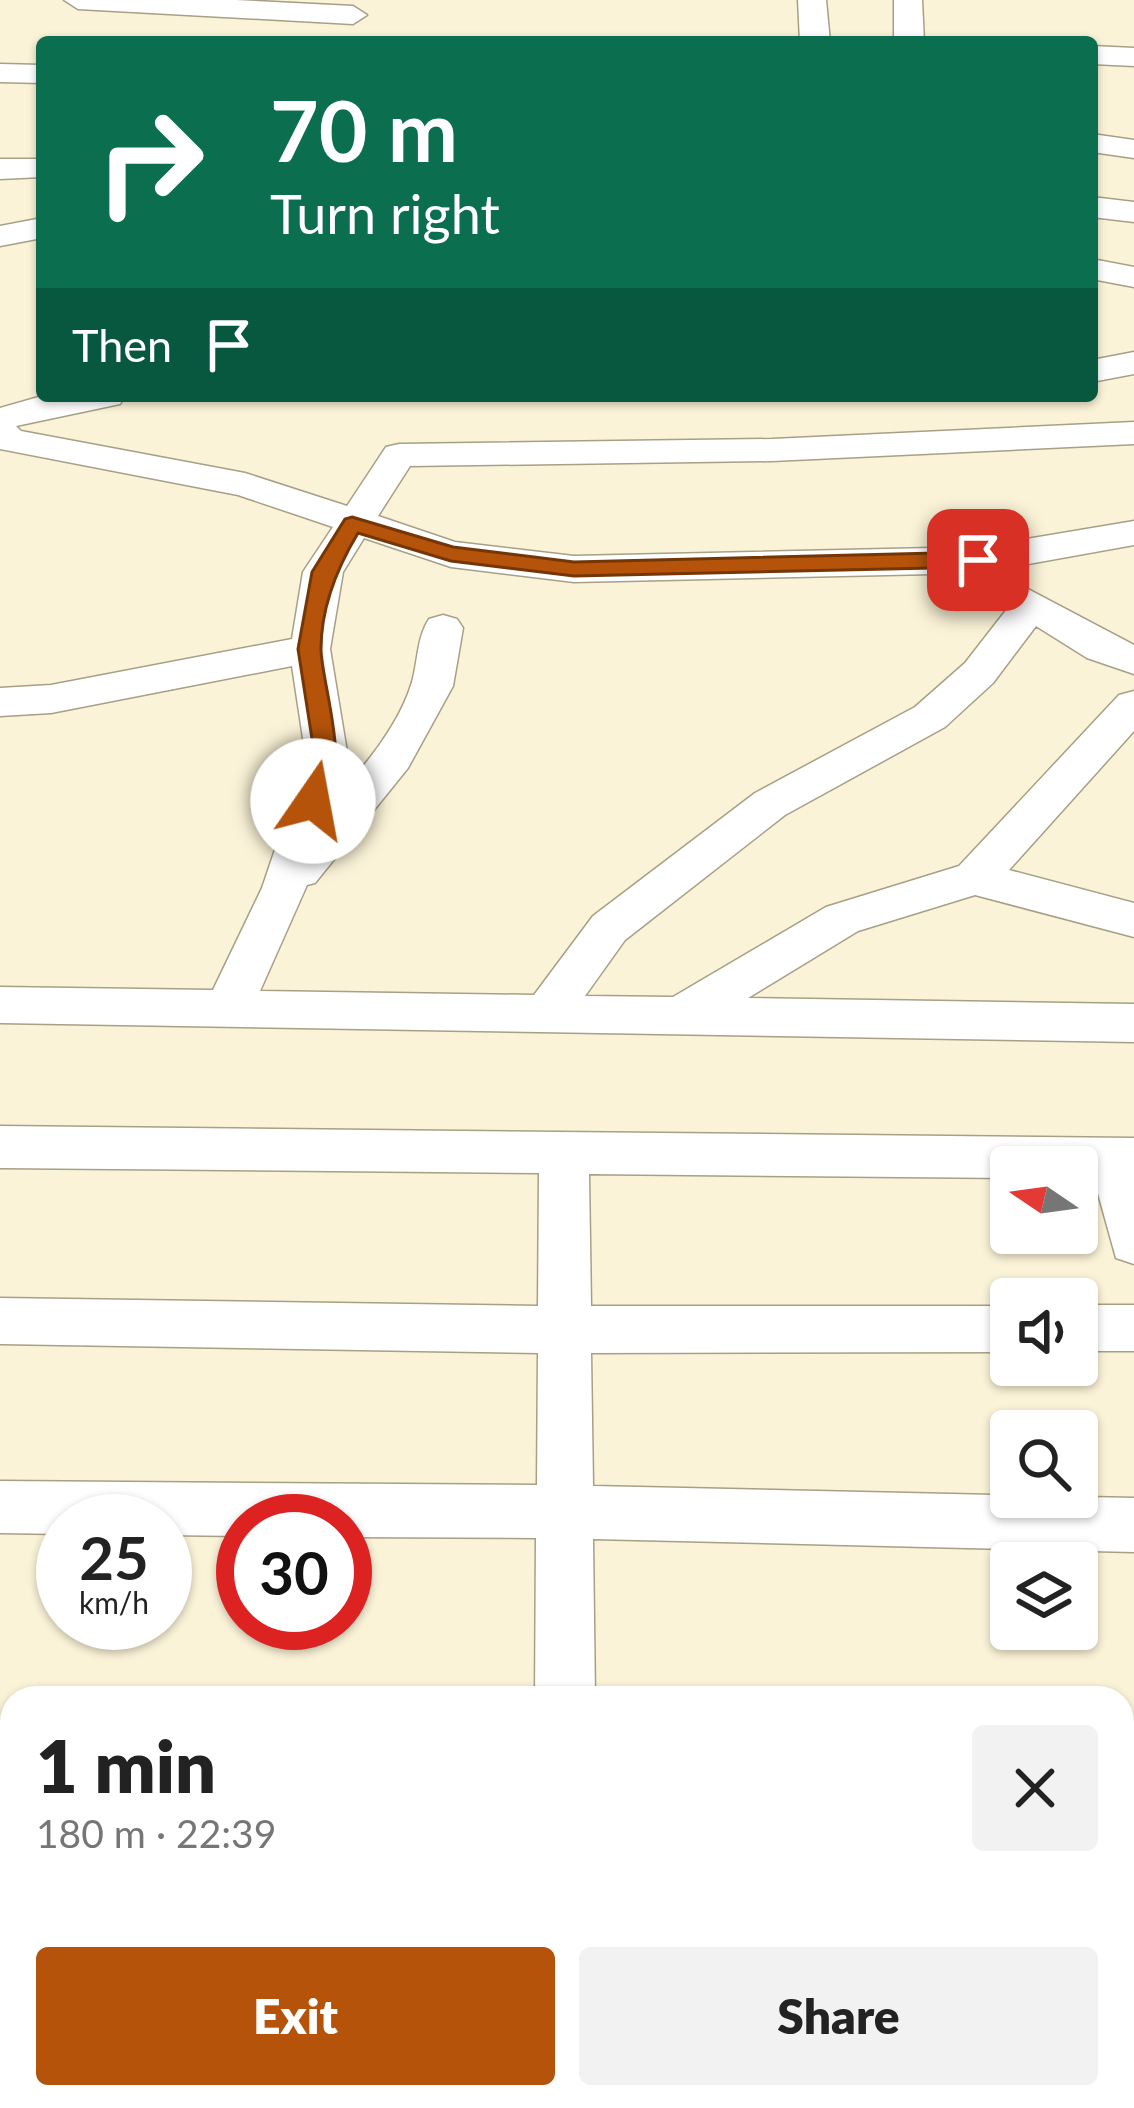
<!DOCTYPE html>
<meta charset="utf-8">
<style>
body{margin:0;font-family:Lato,sans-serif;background:#f2f2f2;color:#222;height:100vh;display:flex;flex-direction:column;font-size:45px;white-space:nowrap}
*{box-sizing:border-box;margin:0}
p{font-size:39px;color:#767676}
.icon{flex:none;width:66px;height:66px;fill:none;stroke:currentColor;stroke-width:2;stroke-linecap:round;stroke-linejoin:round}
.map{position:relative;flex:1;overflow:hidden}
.panel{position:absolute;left:0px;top:1686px;width:1134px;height:423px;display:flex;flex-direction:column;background:#fff;border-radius:36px 36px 0 0;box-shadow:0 3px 9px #0004}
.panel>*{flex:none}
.guide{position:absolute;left:36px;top:36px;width:1062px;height:366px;border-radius:12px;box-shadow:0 3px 9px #0004;background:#0b6e4f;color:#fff;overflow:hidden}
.needle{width:78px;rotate:283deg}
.buttons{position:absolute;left:990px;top:1146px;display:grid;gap:24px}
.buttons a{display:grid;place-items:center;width:108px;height:108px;border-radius:12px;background:#fff;box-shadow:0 3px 9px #0004;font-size:60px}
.speed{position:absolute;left:36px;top:1494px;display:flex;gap:24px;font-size:60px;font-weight:700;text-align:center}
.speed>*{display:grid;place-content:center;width:156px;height:156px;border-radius:50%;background:#fff;box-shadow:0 3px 9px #0004;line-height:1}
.speed small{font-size:30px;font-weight:400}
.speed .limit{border:18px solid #d22;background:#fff;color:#111}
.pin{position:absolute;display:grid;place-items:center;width:102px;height:102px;color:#fff;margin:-51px;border-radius:24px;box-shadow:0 6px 18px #0006}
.me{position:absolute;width:132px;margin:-66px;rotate:12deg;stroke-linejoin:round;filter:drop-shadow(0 0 9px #0008)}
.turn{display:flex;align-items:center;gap:42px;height:252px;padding:0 36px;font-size:54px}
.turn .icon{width:156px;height:156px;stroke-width:2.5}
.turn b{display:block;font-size:84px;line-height:102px}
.then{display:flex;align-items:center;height:114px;padding:0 36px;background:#0003;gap:24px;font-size:45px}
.round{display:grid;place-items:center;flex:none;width:126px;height:126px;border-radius:12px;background:#f2f2f2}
.head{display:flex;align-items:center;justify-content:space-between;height:204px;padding:0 36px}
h1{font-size:72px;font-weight:800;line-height:90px}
.cta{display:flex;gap:24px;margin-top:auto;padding:24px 36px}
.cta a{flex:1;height:138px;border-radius:12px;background:#b45309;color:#fff;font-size:48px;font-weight:800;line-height:138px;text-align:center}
.cta a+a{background:#f2f2f2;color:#222}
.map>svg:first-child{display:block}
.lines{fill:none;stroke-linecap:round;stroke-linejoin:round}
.minor-casing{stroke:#a79f86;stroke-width:3}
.minor{fill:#fff;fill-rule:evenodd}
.route{fill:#b45309;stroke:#753606;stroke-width:3}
</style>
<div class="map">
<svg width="1134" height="2108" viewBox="0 0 1134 2108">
<rect width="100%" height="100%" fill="#fbf3d8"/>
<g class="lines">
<g class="minor-casing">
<g id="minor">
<path d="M 64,0 L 236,0 L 353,6 L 367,15 L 353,24 L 78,9 Z"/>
<path d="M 798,0 L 826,0 L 830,42 L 800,42 Z"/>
<path d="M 894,0 L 922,0 L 924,42 L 894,42 Z"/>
<path d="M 1092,46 L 1134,48 L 1134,66 L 1092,64 Z"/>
<path d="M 0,64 L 42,65 L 42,83 L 0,82 Z"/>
<path d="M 1092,134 L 1134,140 L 1134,158 L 1092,152 Z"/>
<path d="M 0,159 L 42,159 L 42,177 L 0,179 Z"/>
<path d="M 1092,197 L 1134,202 L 1134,222 L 1092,217 Z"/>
<path d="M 42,218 L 42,238 L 0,246 L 0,226 Z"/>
<path d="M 1092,259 L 1134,267 L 1134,287 L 1092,279 Z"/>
<path d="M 1134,352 L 1134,374 L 1092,382 L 1092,360 Z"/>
<path d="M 42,396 L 125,396 L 120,404 L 16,426 L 21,431 L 245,473 L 347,506 L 386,447 L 399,444 L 772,439 L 1134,422 L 1134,444 L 772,461 L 410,466 L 378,516 L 455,542 L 574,556 L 978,547 L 1134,521 L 1134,545 L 978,573 L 574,582 L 451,567 L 364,538 L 343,572 L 330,649 L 348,758 L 335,800 C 364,766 399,726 412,682 C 418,661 417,637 429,619 L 443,615 L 457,619 L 463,628 L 453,686 L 408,768 L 315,883 L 307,885 L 260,991 L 534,995 L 593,916 L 755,793 L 915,707 L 965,663 L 1007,609 L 987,591 L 993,582 L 1007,578 L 1134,645 L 1134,674 L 1087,658 L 1036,626 L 993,683 L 945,727 L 785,815 L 625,940 L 585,996 L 673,997 L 826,907 L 959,866 L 1119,695 L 1134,691 L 1134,731 L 1009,870 L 1134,903 L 1134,937 L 975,895 L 858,931 L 748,998 L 1134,1004 L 1134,1042 L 0,1023 L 0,987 L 213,990 L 262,888 L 306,758 L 292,666 L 51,713 L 0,716 L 0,688 L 51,685 L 292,639 L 303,572 L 333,527 L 238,495 L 0,449 L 0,408 Z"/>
<path d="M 0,1126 L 1134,1138 L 1134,1264 L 1116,1258 L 1094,1179 L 1077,1179 L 1077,1167 L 1011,1167 L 1011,1178 L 589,1174 L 591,1306 L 1011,1306 L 1011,1352 L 591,1353 L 593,1486 L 1134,1498 L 1134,1552 L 593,1539 L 595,1698 L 535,1698 L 536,1538 L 345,1537 L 345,1521 L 243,1521 L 243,1536 L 165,1535 L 165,1521 L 63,1521 L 63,1534 L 0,1533 L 0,1481 L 537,1485 L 538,1353 L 0,1344 L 0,1298 L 538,1306 L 539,1173 L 0,1168 Z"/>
<rect x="1077" y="1305" width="57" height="46"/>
<rect x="1122" y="1732" width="12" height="62"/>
<rect x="0" y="1735" width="12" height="62"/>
<rect x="0" y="1999" width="12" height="66"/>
<rect x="1122" y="1999" width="12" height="66"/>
<rect x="524" y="2097" width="68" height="11"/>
</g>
</g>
<use href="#minor" class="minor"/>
</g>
<path class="route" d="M 352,517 L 453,547 L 574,562 L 978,552 L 989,560 L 978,567 L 574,576 L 451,561 L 358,533 C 337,568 321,606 321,649 C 321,684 360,794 313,810 L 300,801 L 315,758 L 298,649 L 312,572 L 345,519 Z"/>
</svg>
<div class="buttons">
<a><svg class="needle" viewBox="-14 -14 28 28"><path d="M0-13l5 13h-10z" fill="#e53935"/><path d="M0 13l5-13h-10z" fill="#767676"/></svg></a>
<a><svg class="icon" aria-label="sound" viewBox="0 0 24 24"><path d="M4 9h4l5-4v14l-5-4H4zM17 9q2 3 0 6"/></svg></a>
<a><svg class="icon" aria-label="search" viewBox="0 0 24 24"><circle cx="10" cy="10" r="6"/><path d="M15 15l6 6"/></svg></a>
<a><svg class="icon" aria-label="layers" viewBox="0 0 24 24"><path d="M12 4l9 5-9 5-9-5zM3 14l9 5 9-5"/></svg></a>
</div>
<div class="speed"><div>25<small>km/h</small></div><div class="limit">30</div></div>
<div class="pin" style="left:978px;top:560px;background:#d93025"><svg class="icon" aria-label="arrive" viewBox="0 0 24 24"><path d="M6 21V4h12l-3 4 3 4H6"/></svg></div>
<svg class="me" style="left:313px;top:801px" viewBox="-20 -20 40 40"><circle r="19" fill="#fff"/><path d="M0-13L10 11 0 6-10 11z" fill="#b45309"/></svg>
<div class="guide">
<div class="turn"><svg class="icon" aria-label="right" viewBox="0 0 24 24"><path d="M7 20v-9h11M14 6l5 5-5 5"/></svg><div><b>70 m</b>Turn right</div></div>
<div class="then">Then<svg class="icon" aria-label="arrive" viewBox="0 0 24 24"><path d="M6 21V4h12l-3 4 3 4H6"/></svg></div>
</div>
<section class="panel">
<div class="head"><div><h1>1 min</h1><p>180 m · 22:39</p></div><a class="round"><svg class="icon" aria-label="close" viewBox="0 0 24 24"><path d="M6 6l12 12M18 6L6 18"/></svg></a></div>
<div class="cta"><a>Exit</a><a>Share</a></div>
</section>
</div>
